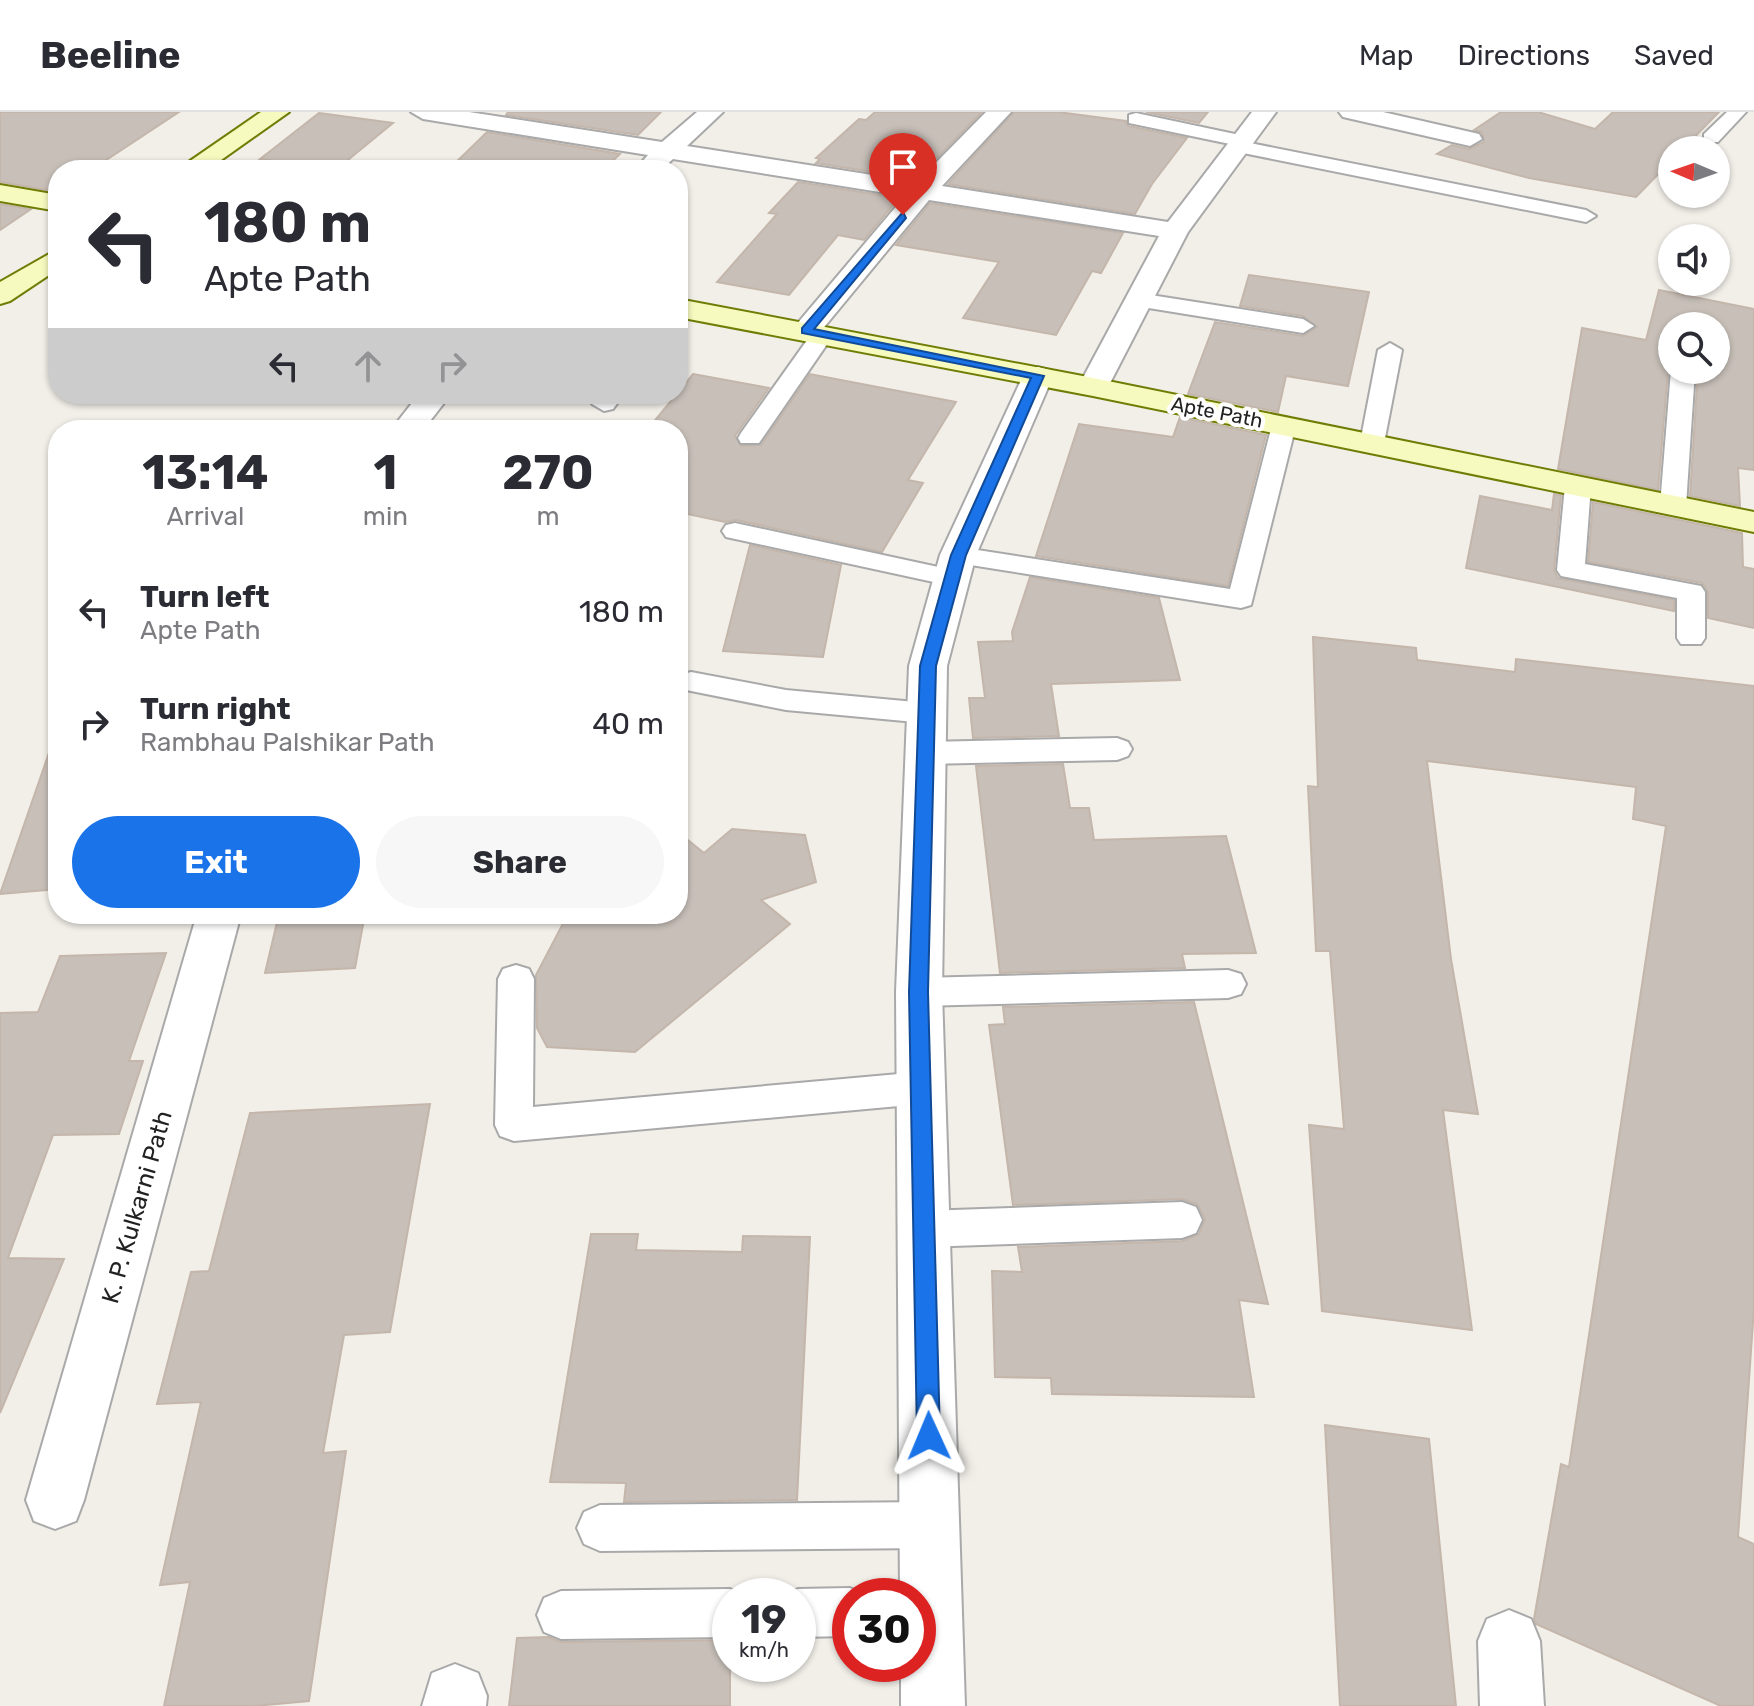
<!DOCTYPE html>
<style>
body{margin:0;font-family:Rubik,sans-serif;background:#f7f7f7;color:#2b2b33;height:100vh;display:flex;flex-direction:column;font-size:30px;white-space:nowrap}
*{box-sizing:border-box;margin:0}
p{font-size:26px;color:#7c7c81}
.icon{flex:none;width:44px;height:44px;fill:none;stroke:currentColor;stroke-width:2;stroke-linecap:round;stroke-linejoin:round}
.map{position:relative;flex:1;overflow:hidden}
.side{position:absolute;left:48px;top:308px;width:640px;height:504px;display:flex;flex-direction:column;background:#fff;border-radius:32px;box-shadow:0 2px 6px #0004}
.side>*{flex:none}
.guide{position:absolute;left:48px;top:48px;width:640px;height:244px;border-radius:32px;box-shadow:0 2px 6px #0004;background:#fff;color:#2b2b33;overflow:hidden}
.needle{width:52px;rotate:272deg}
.fabs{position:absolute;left:1658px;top:24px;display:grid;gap:16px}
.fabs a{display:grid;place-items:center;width:72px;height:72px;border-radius:50%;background:#fff;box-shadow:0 2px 6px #0004;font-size:40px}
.speed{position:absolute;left:712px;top:1466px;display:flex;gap:16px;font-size:40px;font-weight:700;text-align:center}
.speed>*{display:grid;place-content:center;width:104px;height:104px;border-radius:50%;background:#fff;box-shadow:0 2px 6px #0004;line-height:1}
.speed small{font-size:20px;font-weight:400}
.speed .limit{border:12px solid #d22;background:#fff;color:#111}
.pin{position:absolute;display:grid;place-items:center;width:68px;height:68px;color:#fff;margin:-82px -34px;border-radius:50% 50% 50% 0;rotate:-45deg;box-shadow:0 0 8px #0007}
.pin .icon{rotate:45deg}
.me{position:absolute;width:88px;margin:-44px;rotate:359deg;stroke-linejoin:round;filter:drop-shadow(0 0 6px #0008)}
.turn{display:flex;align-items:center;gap:28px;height:168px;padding:0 24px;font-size:36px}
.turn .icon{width:104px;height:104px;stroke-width:2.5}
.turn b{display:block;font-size:56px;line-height:68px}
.lanes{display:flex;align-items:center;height:76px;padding:0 24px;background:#0003;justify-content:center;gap:40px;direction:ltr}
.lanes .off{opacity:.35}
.eta{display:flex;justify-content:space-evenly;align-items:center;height:136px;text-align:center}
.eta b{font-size:48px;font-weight:700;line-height:56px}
.action{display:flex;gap:16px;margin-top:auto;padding:16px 24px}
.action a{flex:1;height:92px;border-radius:48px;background:#1a73e8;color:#fff;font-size:32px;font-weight:700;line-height:92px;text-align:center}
.action a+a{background:#f7f7f7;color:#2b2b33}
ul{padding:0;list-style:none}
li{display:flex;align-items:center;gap:24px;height:112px;padding:0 24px}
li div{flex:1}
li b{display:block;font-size:30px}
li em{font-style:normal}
header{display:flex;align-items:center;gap:48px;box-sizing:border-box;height:112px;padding:0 40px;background:#fff;border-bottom:2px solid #e1e1e2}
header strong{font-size:38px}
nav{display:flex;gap:44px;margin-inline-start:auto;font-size:28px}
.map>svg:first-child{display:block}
.building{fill:#c7bfb8;stroke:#c4b6ab;stroke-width:2}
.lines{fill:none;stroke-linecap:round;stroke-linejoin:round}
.lane-casing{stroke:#a9a9a9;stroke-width:4}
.street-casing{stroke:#a9a9a9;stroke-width:4}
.secondary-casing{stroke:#707d05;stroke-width:4}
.lane{fill:#fff;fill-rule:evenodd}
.street{fill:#fff;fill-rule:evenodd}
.secondary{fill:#f7fabf;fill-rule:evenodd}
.route{fill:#1a73e8;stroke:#114b97;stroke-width:2}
.labels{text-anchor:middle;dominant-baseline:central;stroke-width:8;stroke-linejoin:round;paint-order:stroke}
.far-street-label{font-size:20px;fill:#222;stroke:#fff}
.street-label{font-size:24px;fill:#222;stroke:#fff}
</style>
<header>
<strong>Beeline</strong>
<nav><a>Map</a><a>Directions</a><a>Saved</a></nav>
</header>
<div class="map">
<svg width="1754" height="1594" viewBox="0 0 1754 1594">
<rect width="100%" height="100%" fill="#f2efe9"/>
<g class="building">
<path d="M 0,0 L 179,0 L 91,58 L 58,58 L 58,80 L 0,70 Z"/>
<path d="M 508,0 L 661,0 L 638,23 L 506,3 Z"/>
<path d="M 875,0 L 982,0 L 916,67 L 816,51 L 820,47 L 816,46 L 859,7 L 866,8 Z"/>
<path d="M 1014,0 L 1058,0 L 1126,9 L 1128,14 L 1187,26 L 1152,72 L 1135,102 L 948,72 Z"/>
<path d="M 1146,0 L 1208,0 L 1199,11 Z"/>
<path d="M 1501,0 L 1538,0 L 1595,17 L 1613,0 L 1719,0 L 1682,38 L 1672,38 L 1672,48 L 1636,85 L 1529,66 L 1437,42 L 1452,33 L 1469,37 L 1484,30 L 1482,20 L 1474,18 Z"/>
<path d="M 319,1 L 393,11 L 337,57 L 260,47 Z"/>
<path d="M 487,20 L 620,42 L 603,58 L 448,58 Z"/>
<path d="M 798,70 L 899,86 L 864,128 L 838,123 L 789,183 L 717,170 L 777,102 L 769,101 Z"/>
<path d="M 930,91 L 1123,121 L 1101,161 L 1092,159 L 1056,223 L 963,206 L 999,150 L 896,133 Z"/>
<path d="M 0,92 L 31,97 L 0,118 Z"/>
<path d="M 1249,163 L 1369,180 L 1348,274 L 1286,264 L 1278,300 L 1188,282 L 1215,210 L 1303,224 L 1317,215 L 1303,204 L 1240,194 Z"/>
<path d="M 1659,178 L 1754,197 L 1754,358 L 1738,356 L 1740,394 L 1690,384 L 1698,258 L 1716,258 L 1716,214 L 1672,214 L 1672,255 L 1668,258 L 1658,378 L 1558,357 L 1582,216 L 1646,228 Z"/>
<path d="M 693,262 L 769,276 L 735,324 L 741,334 L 761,333 L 810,262 L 956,290 L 908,368 L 923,371 L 882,440 L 736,408 L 725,410 L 678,400 L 678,318 L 647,318 Z"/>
<path d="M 1180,305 L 1266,323 L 1228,474 L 1036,444 L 1079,312 L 1173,325 Z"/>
<path d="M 1554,382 L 1561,383 L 1554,458 L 1558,466 L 1674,488 L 1674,499 L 1466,456 L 1480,384 L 1552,398 Z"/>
<path d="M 1593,390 L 1742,421 L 1743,455 L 1754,457 L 1754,516 L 1708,506 L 1708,480 L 1702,471 L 1588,450 Z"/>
<path d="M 750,433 L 841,453 L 823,545 L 723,539 Z"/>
<path d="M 1030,465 L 1159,486 L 1180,568 L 1051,572 L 1059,624 L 973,626 L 969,586 L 985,586 L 978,530 L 1013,529 L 1012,520 Z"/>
<path d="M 1313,525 L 1416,536 L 1417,548 L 1515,560 L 1516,547 L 1754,574 L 1754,1196 L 1738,1425 L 1754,1432 L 1754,1594 L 1721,1594 L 1536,1512 L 1534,1507 L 1561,1352 L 1569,1355 L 1666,714 L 1633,707 L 1636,675 L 1427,649 L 1451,847 L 1478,1002 L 1443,998 L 1472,1218 L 1322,1199 L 1309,1013 L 1344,1017 L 1330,839 L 1316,839 L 1308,674 L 1318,675 Z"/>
<path d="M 51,635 L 58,636 L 58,777 L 0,782 Z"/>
<path d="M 1063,652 L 1070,696 L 1089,696 L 1094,728 L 1226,724 L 1256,841 L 1182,842 L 1185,856 L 1000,861 L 976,654 Z"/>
<path d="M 732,717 L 805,723 L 816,770 L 761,788 L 790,812 L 635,940 L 547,935 L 537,916 L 536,863 L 568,802 L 678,802 L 678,720 L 704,741 Z"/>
<path d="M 279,802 L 365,802 L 355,856 L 265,861 Z"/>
<path d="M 166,841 L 129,949 L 143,949 L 119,1022 L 53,1023 L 8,1146 L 64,1147 L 0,1301 L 0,901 L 38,900 L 60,844 Z"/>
<path d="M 1194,890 L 1268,1192 L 1239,1188 L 1254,1285 L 1052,1282 L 1051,1266 L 995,1265 L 992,1159 L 1022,1160 L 1018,1135 L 1182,1129 L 1199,1122 L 1205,1107 L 1197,1092 L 1182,1087 L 1013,1093 L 989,913 L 1005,912 L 1003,895 Z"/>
<path d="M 430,992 L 390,1220 L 344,1223 L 323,1341 L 346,1339 L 309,1589 L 255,1594 L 164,1594 L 190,1470 L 160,1473 L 201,1290 L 157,1292 L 191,1160 L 209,1159 L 250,1001 Z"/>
<path d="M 591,1122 L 638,1122 L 636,1138 L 742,1140 L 743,1124 L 810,1125 L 797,1388 L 624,1390 L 626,1371 L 550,1370 Z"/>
<path d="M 1325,1313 L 1429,1327 L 1456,1594 L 1340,1594 Z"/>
<path d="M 549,1525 L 561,1530 L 730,1528 L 730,1594 L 509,1594 L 517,1526 Z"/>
</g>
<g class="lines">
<g class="lane-casing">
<g id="lane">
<path d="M 1727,0 L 1746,0 L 1718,30 L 1704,30 L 1704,22 Z"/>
<path d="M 1136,1 L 1249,25 L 1250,31 L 1586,98 L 1596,104 L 1586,110 L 1238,40 L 1231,38 L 1230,32 L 1129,11 L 1129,3 Z"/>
<path d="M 1138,181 L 1303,207 L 1314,214 L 1303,221 L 1130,193 L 1127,188 Z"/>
<path d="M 823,215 L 834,222 L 759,331 L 741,331 L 738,326 L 741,321 L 815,217 Z"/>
<path d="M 1390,231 L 1402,238 L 1384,331 L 1372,338 L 1360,331 L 1378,238 Z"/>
<path d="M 1671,258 L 1695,258 L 1686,394 L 1673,402 L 1660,394 Z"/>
<path d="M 599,282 L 624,282 L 613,297 L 604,299 L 592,292 Z"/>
<path d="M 1284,306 L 1296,313 L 1251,493 L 1241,496 L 958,451 L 948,449 L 944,443 L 948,437 L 958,435 L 1230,477 L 1272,313 Z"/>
<path d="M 1578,366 L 1591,374 L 1585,452 L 1701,474 L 1705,480 L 1705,526 L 1701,532 L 1681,532 L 1677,526 L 1677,486 L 1561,464 L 1557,458 L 1565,374 Z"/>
<path d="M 735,411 L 952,458 L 962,460 L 966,466 L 962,472 L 952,474 L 726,425 L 722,419 L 726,413 Z"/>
<path d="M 691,560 L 786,578 L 926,591 L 937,594 L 941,601 L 937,608 L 926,611 L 786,598 L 681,577 L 681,563 Z"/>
<path d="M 1117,626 L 1128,630 L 1132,637 L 1128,644 L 1117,648 L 925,652 L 914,649 L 910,641 L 914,633 L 925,630 Z"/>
<path d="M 516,853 L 529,857 L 534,867 L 533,995 L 921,960 L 934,965 L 940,976 L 934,987 L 921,992 L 514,1029 L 500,1024 L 495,1013 L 498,867 L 503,857 Z"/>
<path d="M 1228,858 L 1241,862 L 1246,872 L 1241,882 L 1228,886 L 919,894 L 906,890 L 901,880 L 906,870 L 919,866 Z"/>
<path d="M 1182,1090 L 1196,1095 L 1202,1108 L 1196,1121 L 1182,1126 L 924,1135 L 910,1130 L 904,1117 L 910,1104 L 924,1099 Z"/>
<path d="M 931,1390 L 947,1397 L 954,1413 L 947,1429 L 931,1436 L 600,1439 L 584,1432 L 577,1416 L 584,1400 L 600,1393 Z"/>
<path d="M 850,1476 L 867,1484 L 850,1484 L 850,1524 L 798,1525 L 798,1484 L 781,1484 L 798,1477 Z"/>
<path d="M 730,1477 L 747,1484 L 730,1484 L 730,1525 L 561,1527 L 544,1520 L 537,1503 L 544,1486 L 561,1479 Z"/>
</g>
</g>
<g class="street-casing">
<g id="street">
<path d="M 411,0 L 469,0 L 662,30 L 697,0 L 723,0 L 687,34 L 917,70 L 986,0 L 1011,0 L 942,74 L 1168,110 L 1252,0 L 1276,0 L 1188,120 L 1108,275 L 1104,282 L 1082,282 L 1078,275 L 1159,124 L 929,88 L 816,225 L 796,225 L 791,219 L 905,84 L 673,47 L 662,57 L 647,58 L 640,52 L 648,43 L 423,7 Z"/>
<path d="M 1339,0 L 1383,0 L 1479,22 L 1482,27 L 1470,34 L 1343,5 Z"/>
<path d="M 1038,255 L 1049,258 L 1053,264 L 976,443 L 947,554 L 942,880 L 965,1594 L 901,1594 L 901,1552 L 918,1552 L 918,1484 L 900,1484 L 896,880 L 909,554 L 940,443 L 1023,264 L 1027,258 Z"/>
<path d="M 419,282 L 451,282 L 423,318 L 391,318 Z"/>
<path d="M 197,802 L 241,802 L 84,1388 L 76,1409 L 55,1417 L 34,1409 L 26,1388 Z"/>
<path d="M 1509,1498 L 1531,1507 L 1540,1529 L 1544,1594 L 1480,1594 L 1478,1529 L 1487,1507 Z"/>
<path d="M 455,1552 L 478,1561 L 487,1584 L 486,1594 L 422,1594 L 432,1561 Z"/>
</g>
</g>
<g class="secondary-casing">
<g id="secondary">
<path d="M 261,0 L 289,0 L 207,58 L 177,58 Z"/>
<path d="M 0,73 L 58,83 L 58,99 L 0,89 Z"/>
<path d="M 58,137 L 58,157 L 10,189 L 0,192 L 0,170 Z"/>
<path d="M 678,187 L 1093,266 L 1754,400 L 1754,420 L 1093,284 L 678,205 Z"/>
</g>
</g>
<use href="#lane" class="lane"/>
<use href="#street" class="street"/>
<use href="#secondary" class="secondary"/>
</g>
<path class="route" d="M 903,100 L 906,106 L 814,217 L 1044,264 L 966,443 L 936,554 L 928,880 L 940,1324 L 937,1332 L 929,1336 L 920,1332 L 917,1324 L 909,880 L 920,554 L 951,443 L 1031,266 L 802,221 L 802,216 Z"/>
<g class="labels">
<g class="far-street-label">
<text transform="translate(1217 300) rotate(11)">Apte Path</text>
</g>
<g class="street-label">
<text transform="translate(137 1095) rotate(-74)">K. P. Kulkarni Path</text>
</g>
</g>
</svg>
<div class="fabs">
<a><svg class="needle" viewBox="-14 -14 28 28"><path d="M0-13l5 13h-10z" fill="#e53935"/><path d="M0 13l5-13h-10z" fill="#7c7c81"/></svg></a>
<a><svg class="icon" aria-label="sound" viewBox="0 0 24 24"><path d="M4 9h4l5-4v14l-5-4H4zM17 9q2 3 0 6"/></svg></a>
<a><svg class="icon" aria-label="search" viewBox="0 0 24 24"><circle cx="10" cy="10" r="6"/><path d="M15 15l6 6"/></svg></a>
</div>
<div class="speed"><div>19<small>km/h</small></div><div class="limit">30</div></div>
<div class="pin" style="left:903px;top:103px;background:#d93025"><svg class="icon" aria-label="arrive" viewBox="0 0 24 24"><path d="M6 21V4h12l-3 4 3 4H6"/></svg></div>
<svg class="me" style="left:929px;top:1324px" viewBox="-20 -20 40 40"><path d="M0-17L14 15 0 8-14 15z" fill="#1a73e8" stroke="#fff" stroke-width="4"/></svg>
<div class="guide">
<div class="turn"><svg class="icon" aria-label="left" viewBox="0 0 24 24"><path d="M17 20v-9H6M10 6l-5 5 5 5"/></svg><div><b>180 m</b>Apte Path</div></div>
<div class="lanes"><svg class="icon" aria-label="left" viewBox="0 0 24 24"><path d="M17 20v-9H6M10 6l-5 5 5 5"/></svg><svg class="icon off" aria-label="ahead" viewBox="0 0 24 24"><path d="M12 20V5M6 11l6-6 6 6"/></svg><svg class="icon off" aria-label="right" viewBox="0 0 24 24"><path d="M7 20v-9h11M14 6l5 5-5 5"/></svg></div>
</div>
<section class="side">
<div class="eta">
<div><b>13:14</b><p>Arrival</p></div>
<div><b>1</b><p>min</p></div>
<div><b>270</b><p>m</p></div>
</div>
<ul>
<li><svg class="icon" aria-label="left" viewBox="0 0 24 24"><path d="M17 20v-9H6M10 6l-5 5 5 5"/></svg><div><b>Turn left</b><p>Apte Path</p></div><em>180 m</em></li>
<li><svg class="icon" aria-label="right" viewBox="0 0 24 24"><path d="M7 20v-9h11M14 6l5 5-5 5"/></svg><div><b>Turn right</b><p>Rambhau Palshikar Path</p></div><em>40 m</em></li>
</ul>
<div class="action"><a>Exit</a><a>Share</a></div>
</section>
</div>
